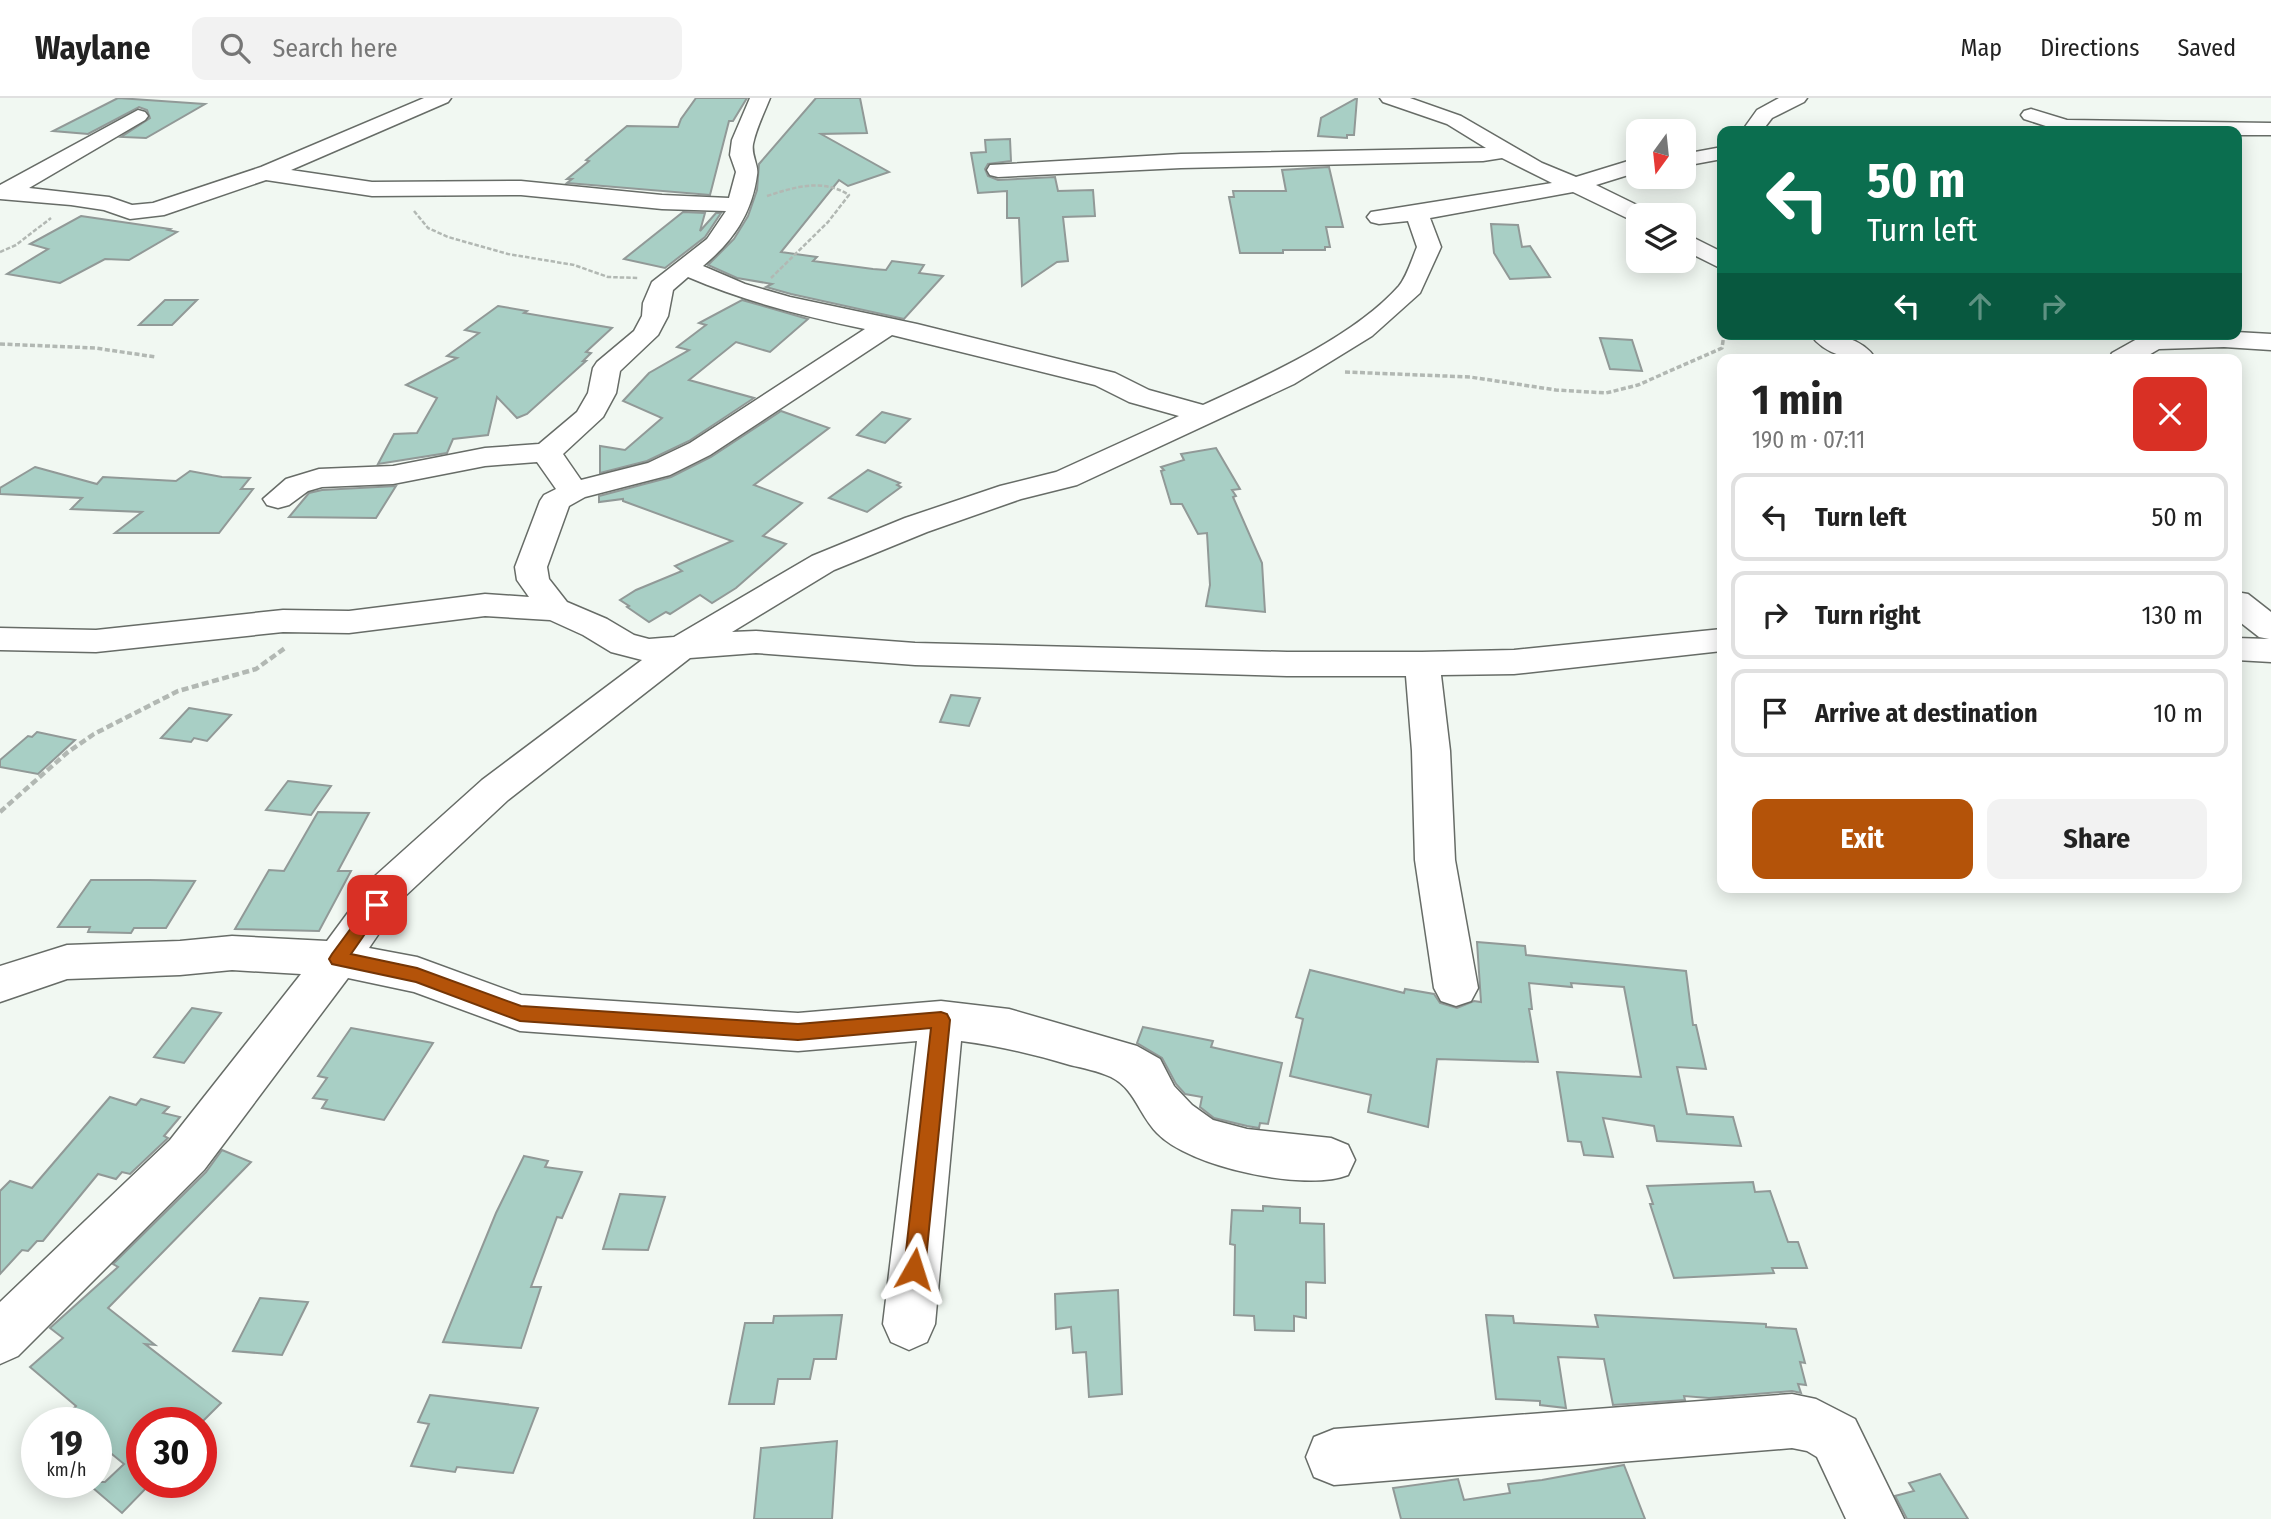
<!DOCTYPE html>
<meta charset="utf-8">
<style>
body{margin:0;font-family:"Fira Sans Condensed",sans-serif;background:#f2f2f2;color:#222;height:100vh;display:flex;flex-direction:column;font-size:26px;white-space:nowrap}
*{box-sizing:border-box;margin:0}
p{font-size:23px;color:#767676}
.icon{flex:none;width:38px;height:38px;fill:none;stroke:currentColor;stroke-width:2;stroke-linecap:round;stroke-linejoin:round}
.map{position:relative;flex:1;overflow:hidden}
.details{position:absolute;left:1717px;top:256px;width:525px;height:539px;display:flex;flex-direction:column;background:#fff;border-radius:14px;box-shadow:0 4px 18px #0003}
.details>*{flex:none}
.guide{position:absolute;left:1717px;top:28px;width:525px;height:214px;border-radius:14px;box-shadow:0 4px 18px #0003;background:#0b6e4f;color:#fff;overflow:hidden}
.needle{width:46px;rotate:195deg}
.tools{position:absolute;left:1626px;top:21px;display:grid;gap:14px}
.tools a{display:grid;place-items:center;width:70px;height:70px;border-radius:14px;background:#fff;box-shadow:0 4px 18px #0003;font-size:35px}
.speed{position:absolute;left:21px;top:1309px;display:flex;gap:14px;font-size:35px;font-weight:700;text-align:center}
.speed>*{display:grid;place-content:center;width:91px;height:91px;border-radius:50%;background:#fff;box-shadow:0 4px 18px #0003;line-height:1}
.speed small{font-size:18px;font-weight:400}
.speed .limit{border:10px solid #d22;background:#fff;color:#111}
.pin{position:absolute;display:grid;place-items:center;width:60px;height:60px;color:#fff;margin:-30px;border-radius:14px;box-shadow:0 4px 10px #0006}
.me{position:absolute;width:77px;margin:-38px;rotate:6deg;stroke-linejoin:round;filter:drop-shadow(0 0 5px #0008)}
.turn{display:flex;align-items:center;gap:24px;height:147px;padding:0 35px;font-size:32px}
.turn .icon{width:91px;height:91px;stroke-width:2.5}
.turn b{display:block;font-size:49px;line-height:60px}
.lanes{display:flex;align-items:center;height:66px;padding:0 35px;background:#0003;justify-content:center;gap:35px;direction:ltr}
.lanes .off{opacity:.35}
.round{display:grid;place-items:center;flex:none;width:74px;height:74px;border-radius:14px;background:#f2f2f2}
.overview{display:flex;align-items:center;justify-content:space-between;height:119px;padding:0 35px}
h1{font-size:42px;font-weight:700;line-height:52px}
.cta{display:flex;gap:14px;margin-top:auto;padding:14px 35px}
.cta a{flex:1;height:80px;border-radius:14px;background:#b45309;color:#fff;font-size:28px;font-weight:700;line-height:80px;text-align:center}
.cta a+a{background:#f2f2f2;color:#222}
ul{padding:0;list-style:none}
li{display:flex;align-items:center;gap:21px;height:88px;margin:0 14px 10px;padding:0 21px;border:4px solid #e0e0e0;border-radius:14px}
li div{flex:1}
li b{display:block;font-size:26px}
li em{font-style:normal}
header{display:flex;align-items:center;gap:42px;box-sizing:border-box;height:98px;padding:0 35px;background:#fff;border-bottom:2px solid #e0e0e0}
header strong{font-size:33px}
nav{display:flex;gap:38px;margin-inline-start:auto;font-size:24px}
.search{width:490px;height:63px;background:#f2f2f2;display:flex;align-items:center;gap:18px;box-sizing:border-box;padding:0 24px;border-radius:14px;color:#767676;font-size:26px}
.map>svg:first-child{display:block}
.building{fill:#a8cfc5;stroke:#919997;stroke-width:2}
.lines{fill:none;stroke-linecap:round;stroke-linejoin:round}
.minor-casing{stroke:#676c67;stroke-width:3}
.path-far2{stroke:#b2b8b3;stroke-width:2.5;stroke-dasharray:4.5 2;stroke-linecap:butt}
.path-far1{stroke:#b2b8b3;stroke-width:3.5;stroke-dasharray:5 2.5;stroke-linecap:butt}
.path{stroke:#b2b8b3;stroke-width:4.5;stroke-dasharray:7 3.5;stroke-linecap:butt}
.minor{fill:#fff;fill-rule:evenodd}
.route{fill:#b45309;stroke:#753606;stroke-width:2}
</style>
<header>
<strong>Waylane</strong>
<div class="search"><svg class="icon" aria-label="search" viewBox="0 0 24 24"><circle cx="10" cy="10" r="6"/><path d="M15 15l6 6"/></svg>Search here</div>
<nav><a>Map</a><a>Directions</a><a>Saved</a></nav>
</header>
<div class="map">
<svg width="2271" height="1421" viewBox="0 0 2271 1421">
<rect width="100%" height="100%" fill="#f1f8f2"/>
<g class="building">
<path d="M 118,0 L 205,6 L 146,40 L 121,39 L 150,20 L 147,12 L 139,9 L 88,36 L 53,33 Z"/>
<path d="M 696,0 L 747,0 L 733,23 L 729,23 L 710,97 L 567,85 L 572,81 L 567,81 L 589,63 L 586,62 L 627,28 L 678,29 L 681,21 Z"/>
<path d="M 816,0 L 860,0 L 867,35 L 821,36 L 889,74 L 848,88 L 839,82 L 781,154 L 817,159 L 813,163 L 873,171 L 886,172 L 892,163 L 924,167 L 919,175 L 943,178 L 904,221 L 791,196 L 766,189 L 772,186 L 737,180 L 708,167 L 734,141 L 748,118 L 757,92 L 759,66 Z"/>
<path d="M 1357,0 L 1354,37 L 1347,37 L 1347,40 L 1318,38 L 1321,20 Z"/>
<path d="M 1010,41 L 1011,63 L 988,66 L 985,71 L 988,78 L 998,82 L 1055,79 L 1058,93 L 1093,92 L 1095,118 L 1063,119 L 1068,163 L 1057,164 L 1022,188 L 1019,120 L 1007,120 L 1007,93 L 978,95 L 971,55 L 986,54 L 985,42 Z"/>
<path d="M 1329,69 L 1343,129 L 1326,129 L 1330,149 L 1325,149 L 1325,152 L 1283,152 L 1283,155 L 1240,155 L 1229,99 L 1234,99 L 1233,93 L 1286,93 L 1282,72 Z"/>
<path d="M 683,114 L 705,115 L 700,133 L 716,115 L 721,115 L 705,139 L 665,170 L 624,161 Z"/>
<path d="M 81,118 L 170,131 L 168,132 L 177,134 L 129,162 L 105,161 L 60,185 L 7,176 L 48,151 L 30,146 Z"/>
<path d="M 1491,126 L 1518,127 L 1522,149 L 1530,148 L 1550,179 L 1510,181 L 1494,155 Z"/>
<path d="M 165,202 L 197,202 L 172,227 L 139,227 Z"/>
<path d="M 742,202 L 808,221 L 770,254 L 736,244 L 689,282 L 754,300 L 689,343 L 647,363 L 600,375 L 600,348 L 625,352 L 662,320 L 623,303 L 649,275 L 689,252 L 677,249 L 706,227 L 699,225 Z"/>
<path d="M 498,208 L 527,213 L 524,215 L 612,230 L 586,254 L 591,255 L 583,263 L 586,263 L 527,316 L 517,320 L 497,299 L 488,337 L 453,341 L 447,355 L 378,366 L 394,336 L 417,335 L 437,300 L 406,287 L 457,260 L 447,258 L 479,235 L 465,232 Z"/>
<path d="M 1600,240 L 1632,242 L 1642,273 L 1610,271 Z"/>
<path d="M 781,313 L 829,330 L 754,387 L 802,405 L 763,438 L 786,446 L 736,490 L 712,505 L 700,497 L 670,516 L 666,514 L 649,524 L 627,509 L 629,508 L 620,502 L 636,492 L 682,473 L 675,468 L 732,443 L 623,403 L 623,401 L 599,404 L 599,398 L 671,379 L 711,359 Z"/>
<path d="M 882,314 L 910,321 L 885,345 L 857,337 Z"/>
<path d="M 1216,350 L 1240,391 L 1232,392 L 1236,398 L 1233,399 L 1262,465 L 1265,514 L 1206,508 L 1210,487 L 1207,435 L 1198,436 L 1182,406 L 1171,406 L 1161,373 L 1164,372 L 1161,369 L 1184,362 L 1181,356 Z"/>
<path d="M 35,369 L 97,386 L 103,379 L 176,383 L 190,373 L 222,379 L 250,380 L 241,391 L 253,391 L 219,435 L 115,435 L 142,414 L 71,411 L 82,400 L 0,396 L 0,390 Z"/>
<path d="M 868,372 L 900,385 L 897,387 L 901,389 L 867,414 L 829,400 Z"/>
<path d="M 396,388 L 376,420 L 289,419 L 309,395 L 322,392 Z"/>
<path d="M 951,597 L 980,600 L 969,628 L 940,624 Z"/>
<path d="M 189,610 L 231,617 L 207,643 L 194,640 L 191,644 L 161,640 Z"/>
<path d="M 37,634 L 75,642 L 38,676 L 0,669 L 0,662 L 28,638 L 32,639 Z"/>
<path d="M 288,683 L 331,688 L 311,717 L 266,712 Z"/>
<path d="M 318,714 L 369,715 L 338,773 L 351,773 L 319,833 L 235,831 L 269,772 L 284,773 Z"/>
<path d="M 91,782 L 150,782 L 195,783 L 166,830 L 134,830 L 131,835 L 88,834 L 90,829 L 58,829 Z"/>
<path d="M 1477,844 L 1525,848 L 1526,857 L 1686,873 L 1693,927 L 1696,927 L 1706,971 L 1677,969 L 1687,1016 L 1733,1019 L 1741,1048 L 1657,1043 L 1654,1028 L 1603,1020 L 1613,1059 L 1584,1057 L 1581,1044 L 1568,1043 L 1557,974 L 1641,979 L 1624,889 L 1571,885 L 1572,889 L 1529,885 L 1532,911 L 1529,911 L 1538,964 L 1437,961 L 1428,1029 L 1368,1014 L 1371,997 L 1290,978 L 1303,921 L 1296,919 L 1310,872 L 1404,895 L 1405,891 L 1434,896 L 1440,905 L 1457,910 L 1474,903 L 1481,904 Z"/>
<path d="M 192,910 L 221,915 L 184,965 L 154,959 Z"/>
<path d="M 1143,929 L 1213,943 L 1211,949 L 1282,965 L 1268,1026 L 1260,1025 L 1259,1030 L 1247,1028 L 1214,1020 L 1200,1009 L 1202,999 L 1185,996 L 1176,986 L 1162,960 L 1137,945 Z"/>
<path d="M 351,930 L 433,945 L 384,1022 L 322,1010 L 327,1002 L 313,1000 L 327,980 L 318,978 Z"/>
<path d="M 110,999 L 136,1007 L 141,1001 L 169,1009 L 163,1015 L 180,1019 L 164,1038 L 168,1040 L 130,1076 L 122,1074 L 116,1081 L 98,1076 L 43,1143 L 37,1143 L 28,1153 L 22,1152 L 0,1176 L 0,1093 L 10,1083 L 32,1090 Z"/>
<path d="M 222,1052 L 251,1064 L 108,1210 L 155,1247 L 145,1246 L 221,1305 L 201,1325 L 142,1325 L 142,1384 L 152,1384 L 122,1415 L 86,1384 L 105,1384 L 124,1366 L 96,1343 L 96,1325 L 59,1325 L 76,1308 L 30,1269 L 63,1240 L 50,1230 L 118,1169 L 113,1166 L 206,1074 Z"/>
<path d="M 524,1058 L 548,1063 L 545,1069 L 582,1074 L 562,1120 L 557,1119 L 531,1189 L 541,1189 L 521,1250 L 443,1244 L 496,1115 Z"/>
<path d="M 1753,1084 L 1755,1094 L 1770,1093 L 1788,1144 L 1798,1144 L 1807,1170 L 1772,1170 L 1774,1175 L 1674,1180 L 1650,1106 L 1653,1106 L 1647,1088 Z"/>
<path d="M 620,1096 L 665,1099 L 648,1152 L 603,1151 Z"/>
<path d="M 1263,1108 L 1300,1110 L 1300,1125 L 1324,1126 L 1325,1185 L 1306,1184 L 1306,1220 L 1294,1218 L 1294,1233 L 1255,1232 L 1254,1218 L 1234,1217 L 1235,1147 L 1230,1146 L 1232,1112 L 1263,1113 Z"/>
<path d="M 1118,1192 L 1122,1296 L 1089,1299 L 1086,1254 L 1073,1255 L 1071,1229 L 1056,1231 L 1055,1196 Z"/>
<path d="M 260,1200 L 308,1204 L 282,1257 L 233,1253 Z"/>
<path d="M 842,1217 L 836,1261 L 814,1261 L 810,1281 L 778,1281 L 774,1306 L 729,1306 L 745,1225 L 773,1225 L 774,1218 Z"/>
<path d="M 1486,1217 L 1513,1218 L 1514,1225 L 1598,1229 L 1595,1217 L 1766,1226 L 1766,1229 L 1796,1231 L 1805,1265 L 1800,1264 L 1806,1287 L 1798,1286 L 1801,1295 L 1792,1293 L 1709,1300 L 1684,1298 L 1685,1302 L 1613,1307 L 1604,1261 L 1558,1259 L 1566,1310 L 1540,1307 L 1540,1303 L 1496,1301 Z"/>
<path d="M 430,1297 L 538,1310 L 513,1375 L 457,1369 L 455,1374 L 411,1368 L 429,1326 L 418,1324 Z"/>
<path d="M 837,1343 L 832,1421 L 754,1421 L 761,1350 Z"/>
<path d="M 1624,1367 L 1645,1421 L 1401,1421 L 1393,1390 L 1458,1381 L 1464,1402 L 1510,1395 L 1508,1386 L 1542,1382 Z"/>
<path d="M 1940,1376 L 1968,1421 L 1907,1421 L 1895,1398 L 1914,1393 L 1909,1385 Z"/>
</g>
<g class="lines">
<g class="minor-casing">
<g id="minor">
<path d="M 424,0 L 451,0 L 448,4 L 291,72 L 372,84 L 521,83 L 662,97 L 729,100 L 736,74 L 730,57 L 732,42 L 750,0 L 770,0 C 764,15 756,31 753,46 C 751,58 759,67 757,77 C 752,116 732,144 703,168 L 745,186 L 790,199 L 917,226 L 1115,275 L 1149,292 L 1203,307 C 1264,279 1354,239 1399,188 C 1407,178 1412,161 1417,149 L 1408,123 L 1379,126 L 1371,124 L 1367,119 L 1371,114 L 1552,85 L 1502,60 L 1483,63 L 1181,70 L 998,79 L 990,77 L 987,72 L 990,67 L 1181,56 L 1486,50 L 1447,26 L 1383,4 L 1380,0 L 1410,0 L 1461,18 L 1542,65 L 1576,79 L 1638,60 L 1638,74 L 1596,87 L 1647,112 L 1650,117 L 1638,117 L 1638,124 L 1631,122 L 1573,94 L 1430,120 L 1441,149 L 1420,195 L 1372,238 L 1294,286 L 1077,387 L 1021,401 L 927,434 L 834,472 L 732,534 L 756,533 L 915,545 L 1287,554 L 1422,554 L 1514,552 L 1722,531 L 1722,553 L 1514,576 L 1441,577 L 1450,653 L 1455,762 L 1478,890 L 1471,903 L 1456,908 L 1441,903 L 1434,890 L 1415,762 L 1412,653 L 1406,578 L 1287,578 L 915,567 L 756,555 L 690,560 L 508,702 L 403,800 L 369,850 L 417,859 L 521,897 L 798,915 L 941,903 L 1009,911 L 1137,948 L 1160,961 L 1174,988 L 1192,1007 L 1213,1022 L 1247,1031 L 1331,1040 L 1348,1047 L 1355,1062 L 1348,1077 C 1305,1094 1189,1069 1157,1035 C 1138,1015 1135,991 1111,979 C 1098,973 1083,970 1070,967 C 1033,956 1000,948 961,943 L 935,1226 L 927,1244 L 909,1252 L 891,1244 L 883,1226 L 917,943 L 798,953 L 520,933 L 414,894 L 348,880 L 204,1072 L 18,1258 L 0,1266 L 0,1204 L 170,1042 L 301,876 L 232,872 L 180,877 L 67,881 L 0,904 L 0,868 L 67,847 L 180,843 L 232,838 L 327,843 L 375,778 L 482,682 L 642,562 L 611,554 L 583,537 L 550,522 L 485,518 L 349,535 L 283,534 L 96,554 L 0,552 L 0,530 L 96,532 L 283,512 L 349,513 L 485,496 L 529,499 L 517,482 L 515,469 L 540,403 L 544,397 L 556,391 L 537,364 L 485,368 L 393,386 L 322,389 L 308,393 L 289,407 L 278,410 L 267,407 L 263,401 L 286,381 L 319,371 L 393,368 L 485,350 L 539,346 L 577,314 L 588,295 L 593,270 L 597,264 L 634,233 L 642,218 L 643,205 L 652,184 L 707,141 L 726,113 L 662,111 L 521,97 L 372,98 L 266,82 L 164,117 L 130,121 L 104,112 L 71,107 L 0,101 L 0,87 L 138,12 L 145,14 L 148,18 L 145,22 L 29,90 L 109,99 L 132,107 L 153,105 L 261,69 ZM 688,179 C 746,204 804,218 865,231 L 690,345 L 648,365 L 581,382 L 563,356 L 603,319 L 616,295 L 620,273 L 658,237 L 668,218 L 673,192 ZM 892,237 L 1095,287 L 1129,304 L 1179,318 L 1056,374 L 1000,388 L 905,420 L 812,458 L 674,539 L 649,541 L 634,537 L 607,521 L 567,504 L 549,481 L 547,469 L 569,408 L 585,399 L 670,377 L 710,357 Z"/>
<path d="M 1779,0 L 1807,0 L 1804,4 L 1772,20 L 1762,33 L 1742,33 L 1757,12 Z"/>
<path d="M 2031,11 L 2067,22 L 2271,25 L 2271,37 L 2236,37 L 2236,33 L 2061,33 L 2024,21 L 2021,17 L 2024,13 Z"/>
<path d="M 1722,49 L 1722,61 L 1684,68 L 1684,56 Z"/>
<path d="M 1684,135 L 1722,154 L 1722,171 L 1684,152 Z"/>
<path d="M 2236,234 L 2271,236 L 2271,252 L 2224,249 L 2159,251 L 2142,261 L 2109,261 L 2112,255 L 2137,241 L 2133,236 L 2236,236 Z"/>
<path d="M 1810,236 C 1834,236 1861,238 1876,261 C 1852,261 1826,259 1810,236 Z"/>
<path d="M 2236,494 L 2248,496 L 2271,514 L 2271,564 L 2236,562 L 2236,540 L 2269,541 L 2259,539 L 2236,521 Z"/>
<path d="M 1792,1296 L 1816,1301 L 1855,1321 L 1904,1421 L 1846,1421 L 1817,1359 L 1807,1353 L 1792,1350 L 1334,1387 L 1314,1379 L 1306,1359 L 1314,1339 L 1334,1331 Z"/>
</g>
</g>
<g class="path-far2">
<path d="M 767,98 C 795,89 822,80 849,97 L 828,124 L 771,180"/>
<path d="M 414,113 L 428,130 L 448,139 L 508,156 L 574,167 L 608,179 L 638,180"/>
<path d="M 0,154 L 16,147 L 51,120"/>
</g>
<g class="path-far1">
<path d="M 0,246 L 95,250 L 156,259"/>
<path d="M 1345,274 L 1470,279 L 1556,292 L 1606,295 L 1638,287 L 1722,250 L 1724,236"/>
</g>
<path class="path" d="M 0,714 L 68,654 L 94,636 L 178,593 L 256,571 L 285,550"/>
<use href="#minor" class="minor"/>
</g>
<path class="route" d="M 377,801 L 383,803 L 385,807 L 351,856 L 417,870 L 521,908 L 798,926 L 941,914 L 947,916 L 950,922 L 925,1171 L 922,1178 L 914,1181 L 907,1178 L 904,1171 L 931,930 L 798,942 L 520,923 L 416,884 L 332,866 L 329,861 L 332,856 L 371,803 Z"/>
</svg>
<div class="tools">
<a><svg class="needle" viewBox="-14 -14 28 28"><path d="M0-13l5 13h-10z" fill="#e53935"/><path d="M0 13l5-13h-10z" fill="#767676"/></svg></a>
<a><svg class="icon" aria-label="layers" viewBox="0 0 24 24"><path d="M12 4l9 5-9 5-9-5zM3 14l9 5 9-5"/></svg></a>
</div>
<div class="speed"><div>19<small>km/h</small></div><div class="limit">30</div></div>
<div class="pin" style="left:377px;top:807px;background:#d93025"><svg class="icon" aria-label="arrive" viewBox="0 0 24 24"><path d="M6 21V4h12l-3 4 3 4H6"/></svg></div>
<svg class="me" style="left:914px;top:1171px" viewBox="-20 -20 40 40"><path d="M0-17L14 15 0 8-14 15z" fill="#b45309" stroke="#fff" stroke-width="4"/></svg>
<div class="guide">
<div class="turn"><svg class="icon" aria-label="left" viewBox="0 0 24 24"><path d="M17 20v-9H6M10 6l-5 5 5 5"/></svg><div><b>50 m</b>Turn left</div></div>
<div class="lanes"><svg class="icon" aria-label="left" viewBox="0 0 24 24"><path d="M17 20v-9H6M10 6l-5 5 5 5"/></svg><svg class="icon off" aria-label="ahead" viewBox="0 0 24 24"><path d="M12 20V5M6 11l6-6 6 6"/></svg><svg class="icon off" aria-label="right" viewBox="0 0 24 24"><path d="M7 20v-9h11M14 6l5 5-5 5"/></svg></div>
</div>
<section class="details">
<div class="overview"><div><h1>1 min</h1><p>190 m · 07:11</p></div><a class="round" style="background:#d93025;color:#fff"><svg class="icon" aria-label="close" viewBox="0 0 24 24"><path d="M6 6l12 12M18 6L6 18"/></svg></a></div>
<ul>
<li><svg class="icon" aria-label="left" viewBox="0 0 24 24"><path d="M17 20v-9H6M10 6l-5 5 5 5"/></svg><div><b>Turn left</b></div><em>50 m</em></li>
<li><svg class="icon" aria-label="right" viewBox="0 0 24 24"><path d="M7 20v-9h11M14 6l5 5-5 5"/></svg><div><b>Turn right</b></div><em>130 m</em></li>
<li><svg class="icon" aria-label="arrive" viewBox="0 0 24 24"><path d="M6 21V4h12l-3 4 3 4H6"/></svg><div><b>Arrive at destination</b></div><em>10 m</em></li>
</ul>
<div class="cta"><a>Exit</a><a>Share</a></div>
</section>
</div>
